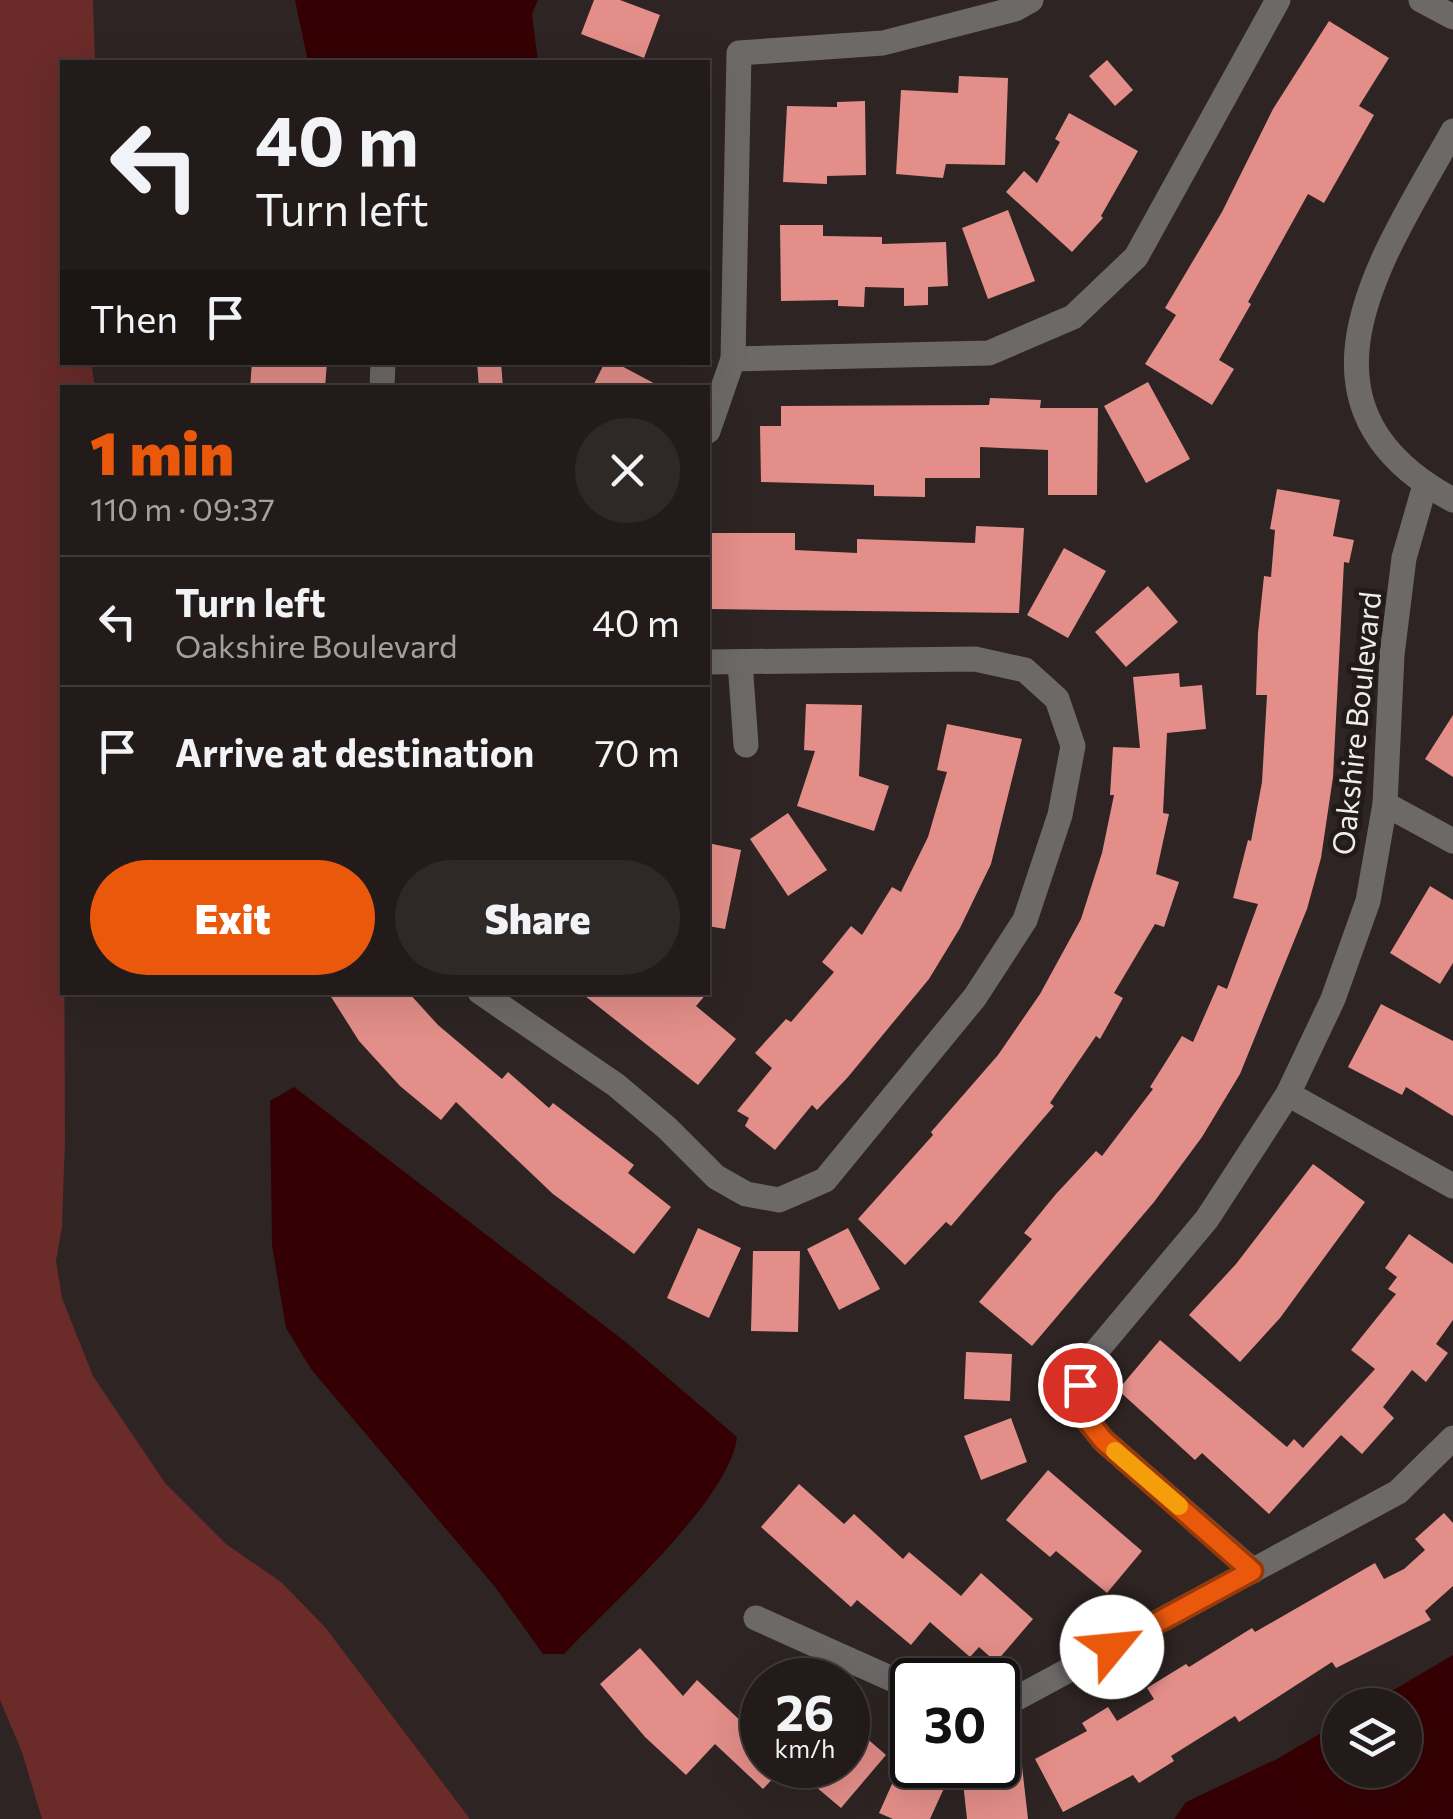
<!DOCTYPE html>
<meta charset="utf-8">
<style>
body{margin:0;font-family:Commissioner,sans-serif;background:#2e2827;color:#f1f3f6;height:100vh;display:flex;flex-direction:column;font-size:38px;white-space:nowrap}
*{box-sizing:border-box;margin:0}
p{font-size:32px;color:#a2a1a2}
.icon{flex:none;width:55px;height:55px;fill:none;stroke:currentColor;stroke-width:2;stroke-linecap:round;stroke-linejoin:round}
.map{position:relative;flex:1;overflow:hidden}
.details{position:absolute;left:60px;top:385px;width:650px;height:610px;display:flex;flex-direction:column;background:#221b1a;border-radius:0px;box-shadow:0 10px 40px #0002,0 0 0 2px #3f3939}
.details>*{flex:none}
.top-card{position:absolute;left:60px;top:60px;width:650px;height:305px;border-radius:0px;box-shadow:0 10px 40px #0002,0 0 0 2px #3f3939;background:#221b1a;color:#f1f3f6;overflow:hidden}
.tools{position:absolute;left:1322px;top:1688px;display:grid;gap:20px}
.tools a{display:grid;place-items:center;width:100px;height:100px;border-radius:50%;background:#221b1a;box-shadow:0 10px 40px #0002,0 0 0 2px #3f3939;font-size:50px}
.speed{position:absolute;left:740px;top:1658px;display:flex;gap:20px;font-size:50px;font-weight:700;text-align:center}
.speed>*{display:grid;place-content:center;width:130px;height:130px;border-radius:50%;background:#221b1a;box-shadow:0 10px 40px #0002,0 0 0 2px #3f3939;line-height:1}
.speed small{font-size:25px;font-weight:400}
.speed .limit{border:5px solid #111;border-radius:15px;background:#fff;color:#111}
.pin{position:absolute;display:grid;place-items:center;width:85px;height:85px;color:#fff;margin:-42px;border:5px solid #fff;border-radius:50%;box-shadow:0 2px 10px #0007}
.me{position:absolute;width:110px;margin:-55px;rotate:62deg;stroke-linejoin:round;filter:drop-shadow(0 0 8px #0008)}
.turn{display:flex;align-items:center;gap:35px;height:210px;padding:0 30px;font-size:45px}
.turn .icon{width:130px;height:130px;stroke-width:2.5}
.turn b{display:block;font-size:70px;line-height:85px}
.then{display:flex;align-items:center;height:95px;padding:0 30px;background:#0003;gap:20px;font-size:38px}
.round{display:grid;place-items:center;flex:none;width:105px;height:105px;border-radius:52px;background:#2e2827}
.headline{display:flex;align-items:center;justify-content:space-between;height:170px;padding:0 30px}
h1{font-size:60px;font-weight:800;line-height:75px;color:#ea580c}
.action{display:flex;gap:20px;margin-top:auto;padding:20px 30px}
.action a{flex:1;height:115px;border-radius:60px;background:#ea580c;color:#fff;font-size:40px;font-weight:800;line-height:115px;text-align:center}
.action a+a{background:#2e2827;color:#f1f3f6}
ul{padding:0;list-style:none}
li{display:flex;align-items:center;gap:30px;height:130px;padding:0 30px;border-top:2px solid #3f3939}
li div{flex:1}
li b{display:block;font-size:38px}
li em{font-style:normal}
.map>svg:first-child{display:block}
.green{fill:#6a2b29}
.water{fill:#350003}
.building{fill:#e38e88}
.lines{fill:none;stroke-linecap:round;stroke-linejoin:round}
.minor{stroke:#6d6968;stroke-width:25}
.route-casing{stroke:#983908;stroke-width:25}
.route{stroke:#ea580c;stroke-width:18}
.slow{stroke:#f59e0b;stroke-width:18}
.labels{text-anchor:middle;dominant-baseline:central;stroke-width:10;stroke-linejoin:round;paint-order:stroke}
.street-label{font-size:30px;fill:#f1ebea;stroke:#231b1a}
</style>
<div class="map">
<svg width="1453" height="1819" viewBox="0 0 1453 1819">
<rect width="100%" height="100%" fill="#2d2423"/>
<path class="green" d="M 0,0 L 93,0 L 95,62 L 62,62 L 62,362 L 91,363 L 95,387 L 62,388 L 65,1140 L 62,1227 L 56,1261 L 62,1298 L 93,1376 L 165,1483 L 226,1544 L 281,1582 L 325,1627 L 470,1819 L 42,1819 L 22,1752 L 0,1700 Z"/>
<g class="water">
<path d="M 295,0 L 538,0 L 532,14 L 538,62 L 308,62 Z"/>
<path d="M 294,1087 L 627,1343 L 737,1437 C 730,1500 609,1606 564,1654 L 543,1654 L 495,1587 L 311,1369 L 286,1328 L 272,1245 L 270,1101 Z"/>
<path d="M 1453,1655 L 1453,1819 L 1174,1819 L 1186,1802 L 1277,1759 L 1340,1722 L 1340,1770 L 1405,1770 L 1405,1705 L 1368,1705 Z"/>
</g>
<g class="building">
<path d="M 594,0 L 620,0 L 660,15 L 644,58 L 581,34 Z"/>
<path d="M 1329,21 L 1389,58 L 1359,106 L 1374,115 L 1324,203 L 1308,194 L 1248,302 L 1251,304 L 1219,360 L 1234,369 L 1212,405 L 1145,364 L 1176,315 L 1165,308 L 1222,212 L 1273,109 Z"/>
<path d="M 1107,60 L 1133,90 L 1115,106 L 1089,76 Z"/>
<path d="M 959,76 L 1008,78 L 1005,165 L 946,164 L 943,178 L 896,174 L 901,90 L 958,93 Z"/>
<path d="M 865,101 L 866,175 L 827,176 L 827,184 L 783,182 L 787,106 L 837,107 L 837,102 Z"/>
<path d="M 1069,113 L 1138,151 L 1101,216 L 1103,218 L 1072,252 L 1006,192 L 1024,171 L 1037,183 L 1060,142 L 1055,139 Z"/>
<path d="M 1008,210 L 1035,281 L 988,299 L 962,228 Z"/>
<path d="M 780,225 L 823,225 L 823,236 L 882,237 L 882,244 L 946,242 L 948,286 L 928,287 L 928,305 L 904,306 L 904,288 L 865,287 L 864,307 L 838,306 L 838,300 L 781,301 Z"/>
<path d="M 252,362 L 327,362 L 325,388 L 250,388 Z"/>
<path d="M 477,362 L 501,362 L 503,388 L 479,388 Z"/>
<path d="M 605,362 L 614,362 L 663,388 L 592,388 Z"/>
<path d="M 1148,382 L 1190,459 L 1146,483 L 1104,406 Z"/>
<path d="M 990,398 L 1041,400 L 1040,408 L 1098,408 L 1097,495 L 1048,495 L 1048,450 L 980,447 L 980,478 L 925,478 L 925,497 L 874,496 L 874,485 L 761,482 L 760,426 L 781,426 L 781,406 L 989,405 Z"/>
<path d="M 1277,489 L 1340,500 L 1333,536 L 1354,540 L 1349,563 L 1344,562 L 1333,777 L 1321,858 L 1307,909 L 1240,1074 L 1202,1137 L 1154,1202 L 1032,1346 L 979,1302 L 1032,1239 L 1024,1233 L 1056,1194 L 1096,1151 L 1102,1156 L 1153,1089 L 1150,1087 L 1182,1036 L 1193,1042 L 1218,985 L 1227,989 L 1258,904 L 1233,898 L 1248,840 L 1251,841 L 1262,782 L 1267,695 L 1256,695 L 1258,633 L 1264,576 L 1271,577 L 1275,530 L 1270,529 Z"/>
<path d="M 976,526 L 1024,528 L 1019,613 L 710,609 L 708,533 L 795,533 L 795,550 L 857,553 L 857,539 L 975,543 Z"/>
<path d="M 1064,548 L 1106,571 L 1068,638 L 1027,615 Z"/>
<path d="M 1148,586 L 1178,622 L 1126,667 L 1095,632 Z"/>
<path d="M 1179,673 L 1180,687 L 1202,685 L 1206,729 L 1167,733 L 1163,813 L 1169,814 L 1156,874 L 1179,882 L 1164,927 L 1155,924 L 1114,993 L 1123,998 L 1100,1039 L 1096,1036 L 1050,1103 L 1054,1106 L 951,1226 L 946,1222 L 905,1265 L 858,1219 L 933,1135 L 931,1132 L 998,1055 L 1040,994 L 1081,919 L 1102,853 L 1114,795 L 1110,795 L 1113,747 L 1140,748 L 1133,677 Z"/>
<path d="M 806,704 L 862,705 L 859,776 L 889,786 L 874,831 L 797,806 L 815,751 L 804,750 Z"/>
<path d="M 1453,715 L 1453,777 L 1425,759 Z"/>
<path d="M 947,724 L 1022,739 L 991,864 L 960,928 L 929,979 L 848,1077 L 817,1110 L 812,1105 L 775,1150 L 745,1126 L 749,1118 L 737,1111 L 772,1068 L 755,1053 L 786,1019 L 791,1022 L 834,972 L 822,962 L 851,926 L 862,935 L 892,887 L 901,892 L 928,837 L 947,772 L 937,770 Z"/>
<path d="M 788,813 L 827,870 L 788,896 L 750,839 Z"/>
<path d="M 708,843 L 741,850 L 725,929 L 708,926 Z"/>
<path d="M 1430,886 L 1453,900 L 1453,963 L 1440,984 L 1390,953 Z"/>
<path d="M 328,992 L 408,992 L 438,1025 L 502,1079 L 508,1072 L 549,1108 L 553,1103 L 634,1165 L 628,1173 L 671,1207 L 634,1254 L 553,1194 L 456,1102 L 441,1120 L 400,1086 L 359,1041 Z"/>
<path d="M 580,992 L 708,992 L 696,1006 L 736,1039 L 698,1085 Z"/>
<path d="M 1381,1004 L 1453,1041 L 1453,1116 L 1406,1087 L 1402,1095 L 1348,1067 Z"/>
<path d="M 1313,1164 L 1365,1202 L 1280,1318 L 1240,1362 L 1189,1315 L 1236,1264 Z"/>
<path d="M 698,1228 L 741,1248 L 709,1318 L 667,1298 Z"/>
<path d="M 848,1228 L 880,1289 L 839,1310 L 807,1249 Z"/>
<path d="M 1409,1234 L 1453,1264 L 1453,1320 L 1436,1344 L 1448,1353 L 1426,1382 L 1412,1370 L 1383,1407 L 1394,1418 L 1362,1454 L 1341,1435 L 1269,1514 L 1202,1453 L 1195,1460 L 1118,1390 L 1160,1340 L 1287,1447 L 1294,1439 L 1303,1448 L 1375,1369 L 1351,1350 L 1396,1294 L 1388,1289 L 1397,1277 L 1385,1268 Z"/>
<path d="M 753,1251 L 800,1251 L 798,1332 L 751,1331 Z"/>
<path d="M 966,1352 L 1012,1354 L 1010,1401 L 964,1399 Z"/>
<path d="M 1011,1418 L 1027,1462 L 981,1480 L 964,1436 Z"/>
<path d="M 1048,1470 L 1142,1551 L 1107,1593 L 1056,1551 L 1050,1557 L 1006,1520 Z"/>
<path d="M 799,1484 L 844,1524 L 854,1514 L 903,1559 L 909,1552 L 961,1596 L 981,1573 L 1033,1619 L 996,1662 L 979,1647 L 970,1657 L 930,1622 L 911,1645 L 857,1600 L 851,1607 L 761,1527 Z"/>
<path d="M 1444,1513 L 1453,1523 L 1453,1586 L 1425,1611 L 1431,1620 L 1336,1668 L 1332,1662 L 1239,1722 L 1235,1716 L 1171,1756 L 1174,1761 L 1139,1783 L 1133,1775 L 1063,1812 L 1035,1759 L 1087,1731 L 1082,1723 L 1108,1707 L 1117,1721 L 1154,1699 L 1147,1688 L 1186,1664 L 1189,1667 L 1252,1628 L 1255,1632 L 1375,1563 L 1384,1579 L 1404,1569 L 1425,1550 L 1415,1539 Z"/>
<path d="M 640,1648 L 683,1696 L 697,1680 L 744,1724 L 762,1705 L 762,1765 L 786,1765 L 763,1789 L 715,1744 L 686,1775 L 645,1737 L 600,1684 Z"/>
<path d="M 848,1722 L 886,1755 L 841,1808 L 790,1765 L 848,1765 Z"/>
<path d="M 905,1755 L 912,1759 L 912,1765 L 927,1765 L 950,1775 L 930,1819 L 893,1819 L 879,1813 Z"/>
<path d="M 1022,1766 L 1028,1819 L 967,1819 L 962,1773 Z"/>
</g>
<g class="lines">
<g class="minor">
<path d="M 1421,0 L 1453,17"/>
<path d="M 1453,131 C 1383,256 1276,405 1453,500"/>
<path d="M 733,359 L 989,353 L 1073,317 L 1136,257 L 1278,0"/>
<path d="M 382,388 L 383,362"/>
<path d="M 708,431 L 733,359 L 739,53 L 883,43 L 1015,9 L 1031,0"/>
<path d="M 740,662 L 746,745"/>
<path d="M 1385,804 L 1453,841"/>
<path d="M 480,992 L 616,1085 L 667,1128 L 716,1177 L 746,1194 L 779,1200 L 825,1180 L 975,997 L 1025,920 L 1060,815 L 1073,746 L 1057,699 L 1025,670 L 975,659 L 708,662"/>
<path d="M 1288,1094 L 1453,1186"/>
<path d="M 1253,1571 L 1103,1440 L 1084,1416 L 1080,1385 L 1094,1354 L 1207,1219 L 1288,1094 L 1333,999 L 1368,901 L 1385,804 L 1392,655 L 1404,558 L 1425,485"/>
<path d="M 756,1618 L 912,1688"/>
<path d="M 998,1704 L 1006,1704 L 1398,1492 L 1453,1438"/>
</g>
</g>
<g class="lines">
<g class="route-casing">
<path id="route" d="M 1080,1385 L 1084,1416 L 1103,1440 L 1252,1571 L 1112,1647"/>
</g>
<use href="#route" class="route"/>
<path class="slow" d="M 1115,1451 L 1179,1506"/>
</g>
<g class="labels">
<g class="street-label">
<text transform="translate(1355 723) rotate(-84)">Oakshire Boulevard</text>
</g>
</g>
</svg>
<div class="tools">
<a><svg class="icon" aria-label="layers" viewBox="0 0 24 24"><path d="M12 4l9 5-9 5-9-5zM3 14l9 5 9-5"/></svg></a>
</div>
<div class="speed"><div>26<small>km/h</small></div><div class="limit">30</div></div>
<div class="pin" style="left:1080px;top:1385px;background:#d93025"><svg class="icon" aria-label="arrive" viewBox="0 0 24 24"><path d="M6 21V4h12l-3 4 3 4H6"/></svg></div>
<svg class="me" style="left:1112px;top:1647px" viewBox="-20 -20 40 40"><circle r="19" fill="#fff"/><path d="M0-13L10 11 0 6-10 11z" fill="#ea580c"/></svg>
<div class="top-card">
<div class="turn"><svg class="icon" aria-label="left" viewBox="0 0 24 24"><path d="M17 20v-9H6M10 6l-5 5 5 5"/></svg><div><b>40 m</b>Turn left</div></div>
<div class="then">Then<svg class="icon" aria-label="arrive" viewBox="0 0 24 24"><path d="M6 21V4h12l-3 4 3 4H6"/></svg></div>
</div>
<section class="details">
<div class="headline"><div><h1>1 min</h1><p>110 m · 09:37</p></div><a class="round"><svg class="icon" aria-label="close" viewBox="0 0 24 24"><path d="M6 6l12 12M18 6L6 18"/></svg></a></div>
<ul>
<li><svg class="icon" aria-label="left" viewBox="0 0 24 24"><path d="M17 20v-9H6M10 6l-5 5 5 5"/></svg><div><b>Turn left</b><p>Oakshire Boulevard</p></div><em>40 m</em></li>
<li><svg class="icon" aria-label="arrive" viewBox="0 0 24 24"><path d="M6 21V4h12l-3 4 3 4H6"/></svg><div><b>Arrive at destination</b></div><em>70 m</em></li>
</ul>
<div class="action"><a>Exit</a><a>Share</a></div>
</section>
</div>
